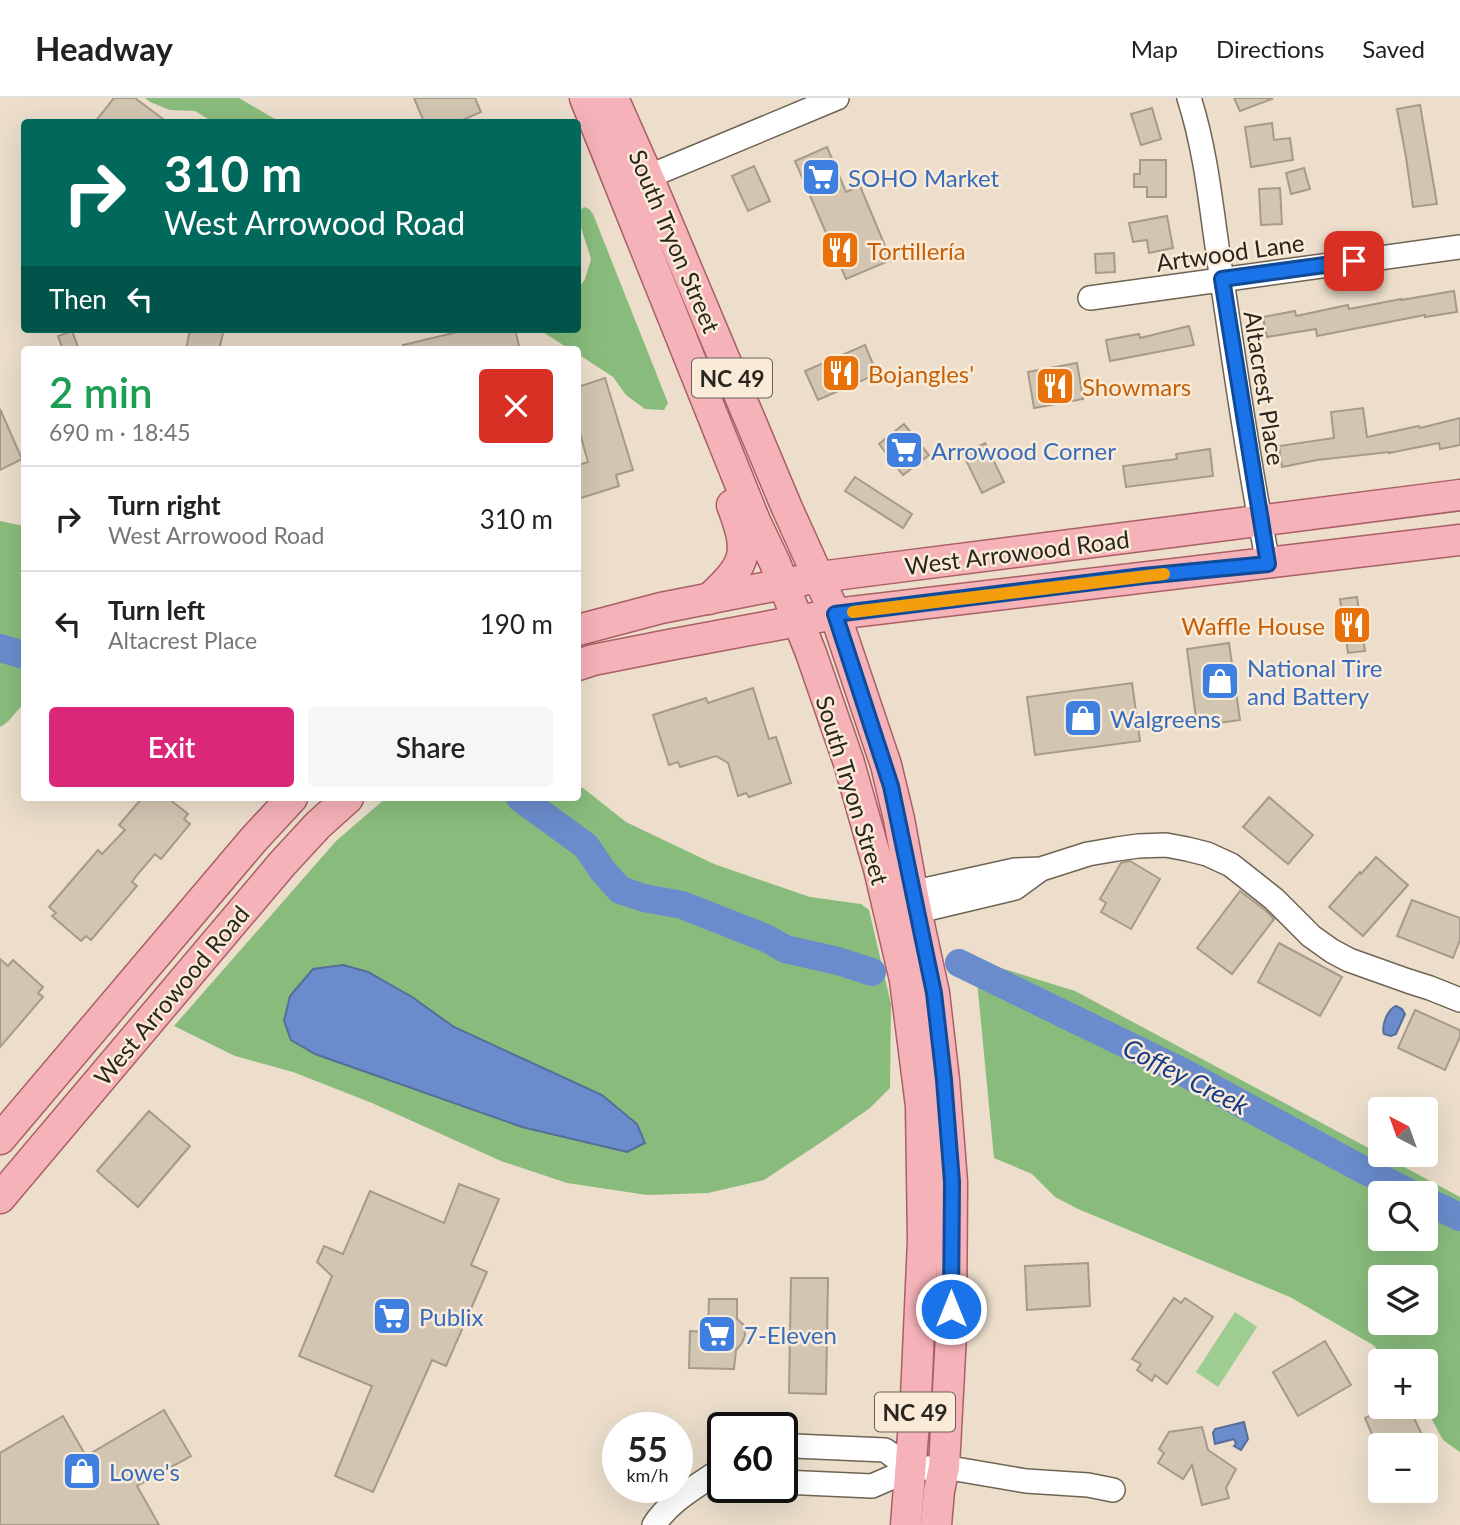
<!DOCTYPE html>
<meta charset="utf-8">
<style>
body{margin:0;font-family:Lato,sans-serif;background:#f6f6f6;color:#222;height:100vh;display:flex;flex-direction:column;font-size:26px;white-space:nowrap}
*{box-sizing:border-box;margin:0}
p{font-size:23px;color:#767676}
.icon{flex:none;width:38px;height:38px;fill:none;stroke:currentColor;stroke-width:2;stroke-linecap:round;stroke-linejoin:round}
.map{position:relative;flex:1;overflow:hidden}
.details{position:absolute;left:21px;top:248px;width:560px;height:455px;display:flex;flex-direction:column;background:#fff;border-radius:7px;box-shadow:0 7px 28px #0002}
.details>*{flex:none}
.hud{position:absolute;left:21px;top:21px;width:560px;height:214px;border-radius:7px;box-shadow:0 7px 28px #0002;background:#00695c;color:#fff;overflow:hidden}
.needle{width:46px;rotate:319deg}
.fabs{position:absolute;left:1368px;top:999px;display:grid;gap:14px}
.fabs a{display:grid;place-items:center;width:70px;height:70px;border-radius:7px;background:#fff;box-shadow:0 7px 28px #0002;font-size:35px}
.speed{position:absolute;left:602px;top:1314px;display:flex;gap:14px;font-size:35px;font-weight:700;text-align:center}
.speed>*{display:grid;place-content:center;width:91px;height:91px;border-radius:50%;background:#fff;box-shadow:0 7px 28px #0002;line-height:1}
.speed small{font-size:18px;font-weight:400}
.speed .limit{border:4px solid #111;border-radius:10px;background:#fff;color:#111}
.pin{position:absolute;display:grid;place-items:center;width:60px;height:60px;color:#fff;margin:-30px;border-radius:14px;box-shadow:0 4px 10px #0006}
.me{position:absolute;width:77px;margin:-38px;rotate:0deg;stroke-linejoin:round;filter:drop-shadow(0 0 5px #0008)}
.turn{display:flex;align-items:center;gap:24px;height:147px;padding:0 28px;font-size:32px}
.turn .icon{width:91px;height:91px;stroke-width:2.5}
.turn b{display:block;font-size:49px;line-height:60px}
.then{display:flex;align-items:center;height:66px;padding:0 28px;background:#0003;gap:14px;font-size:26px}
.round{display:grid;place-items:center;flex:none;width:74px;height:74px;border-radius:7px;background:#f6f6f6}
.headline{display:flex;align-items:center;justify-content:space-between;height:119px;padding:0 28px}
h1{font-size:42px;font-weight:600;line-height:52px;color:#1e9e55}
.primary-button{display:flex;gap:14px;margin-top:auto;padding:14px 28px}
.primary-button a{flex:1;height:80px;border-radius:7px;background:#db2777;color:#fff;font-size:28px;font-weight:600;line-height:80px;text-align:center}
.primary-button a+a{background:#f6f6f6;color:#222}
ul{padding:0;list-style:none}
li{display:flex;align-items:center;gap:21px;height:105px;padding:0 28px;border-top:2px solid #e0e0e0}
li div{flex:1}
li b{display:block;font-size:26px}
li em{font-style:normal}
header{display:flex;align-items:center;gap:42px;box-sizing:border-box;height:98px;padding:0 35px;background:#fff;border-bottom:2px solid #e0e0e0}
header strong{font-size:33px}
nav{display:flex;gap:38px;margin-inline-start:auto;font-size:24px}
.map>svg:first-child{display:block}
.green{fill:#9ecd91}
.forest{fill:#89bc7c;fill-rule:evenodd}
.water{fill:#6a8ccc;stroke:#576d98;stroke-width:2}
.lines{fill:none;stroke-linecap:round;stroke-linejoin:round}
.river{stroke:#6a8ccc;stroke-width:28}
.building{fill:#d2c5b2;stroke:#a79a89;stroke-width:2}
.minor-casing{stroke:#6f6353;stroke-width:26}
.major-casing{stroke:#a95f64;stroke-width:33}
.minor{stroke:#fff;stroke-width:23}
.major{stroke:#f5b2b8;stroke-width:30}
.route-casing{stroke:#114b97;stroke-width:18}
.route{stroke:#1a73e8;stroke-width:12}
.slow{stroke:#f59e0b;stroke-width:12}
.labels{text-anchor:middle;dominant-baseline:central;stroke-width:5;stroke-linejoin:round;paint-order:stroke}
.shield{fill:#f9ebd8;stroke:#686056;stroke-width:2}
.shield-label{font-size:23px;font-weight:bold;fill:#2a251e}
.shop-label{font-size:24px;fill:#366cbe;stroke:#f9ebd8;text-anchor:start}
.street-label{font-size:24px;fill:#2a251e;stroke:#f9ebd8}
.food-label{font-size:24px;fill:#c56008;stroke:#f9ebd8;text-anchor:start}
.water-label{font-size:26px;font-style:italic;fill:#153a86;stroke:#f9ebd8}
</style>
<header>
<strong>Headway</strong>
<nav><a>Map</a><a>Directions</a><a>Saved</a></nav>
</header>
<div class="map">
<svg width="1460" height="1427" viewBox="0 0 1460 1427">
<rect width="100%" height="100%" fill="#ecdecb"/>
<path class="green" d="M 1235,1214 L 1257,1229 L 1218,1289 L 1196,1274 Z"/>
<g class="forest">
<path d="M 145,0 L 239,0 L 280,24 L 213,24 L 195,13 L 170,12 L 150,4 Z"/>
<path d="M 584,109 L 589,111 L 593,116 L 668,305 L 664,312 L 645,311 L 626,297 L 613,279 L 578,256 L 578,252 L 571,252 L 538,231 L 578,231 L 578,191 L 585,181 L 591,161 L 578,120 L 579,113 Z"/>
<path d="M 0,423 L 24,428 L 24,606 C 16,612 10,625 0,629 Z"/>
<path d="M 578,690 L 583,690 L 626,724 L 714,766 L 810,799 L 861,806 L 869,812 L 891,906 L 890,990 L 870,1010 L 823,1043 L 764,1082 L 708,1095 L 647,1097 L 567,1085 L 501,1063 L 372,1005 L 293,974 L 235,958 L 174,928 L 336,743 L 386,700 L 578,700 ZM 343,867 L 368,874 L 412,899 L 454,929 L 602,997 L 344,966 L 315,956 L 291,942 L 313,871 Z"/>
<path d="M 975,862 L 1075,893 L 1460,1099 L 1460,1354 L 1443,1342 L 1425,1309 L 1426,1309 L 1426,1264 L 1388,1263 L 1373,1247 L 1290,1199 L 1078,1111 L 1055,1099 L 1032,1076 L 994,1060 ZM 1381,1096 L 1426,1096 L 1426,1141 L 1381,1141 ZM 1381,1180 L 1426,1180 L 1426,1225 L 1381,1225 Z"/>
</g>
<g class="water">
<path d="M 343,867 L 368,874 L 412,899 L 454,929 L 602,997 L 637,1026 L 645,1045 L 627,1054 L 522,1029 L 315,956 L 291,942 L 284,923 L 290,898 L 313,871 Z"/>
<path d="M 1396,908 L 1402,911 L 1405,916 L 1396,936 L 1391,938 L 1384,936 C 1381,927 1388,911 1396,908 Z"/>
<path d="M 1244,1324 L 1248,1341 L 1241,1352 L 1234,1348 L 1236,1346 L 1234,1341 L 1215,1346 L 1213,1335 L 1215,1331 Z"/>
</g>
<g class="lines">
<g class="river">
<path d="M 0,550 L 24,557"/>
<path d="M 520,700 L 586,748 L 603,773 L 620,792 L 644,800 L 682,807 L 768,841 L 785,851 L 838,863 L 872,874"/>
<path d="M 959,865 L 1183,974 L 1358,1069 L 1412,1096"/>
<path d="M 1426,1103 L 1460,1119"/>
</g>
</g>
<g class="building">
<path d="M 114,0 L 135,0 L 167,24 L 95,24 Z"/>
<path d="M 414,0 L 475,0 L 481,14 L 458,24 L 424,24 Z"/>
<path d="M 1234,0 L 1271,0 L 1272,1 L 1240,13 Z"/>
<path d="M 1420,7 L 1437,106 L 1413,109 L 1406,59 L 1397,11 Z"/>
<path d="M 1152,10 L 1161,41 L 1141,47 L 1131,16 Z"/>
<path d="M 1272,25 L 1274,42 L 1290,40 L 1293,62 L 1251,69 L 1245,29 Z"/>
<path d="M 827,49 L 846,94 L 860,88 L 891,162 L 846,181 L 795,63 Z"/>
<path d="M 1140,62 L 1166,62 L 1166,99 L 1147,99 L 1147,89 L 1134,89 L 1134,76 L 1140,76 Z"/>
<path d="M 754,68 L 770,103 L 748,113 L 732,78 Z"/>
<path d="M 1304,70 L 1310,91 L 1291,96 L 1286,75 Z"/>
<path d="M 1280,90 L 1282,126 L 1261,127 L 1259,91 Z"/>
<path d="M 1167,118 L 1173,150 L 1149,155 L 1147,142 L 1133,144 L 1129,125 Z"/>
<path d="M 1114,155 L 1115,174 L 1096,175 L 1095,156 Z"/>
<path d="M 1454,193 L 1457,214 L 1425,219 L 1425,217 L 1317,238 L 1316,231 L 1267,239 L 1263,219 L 1295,213 L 1296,218 L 1348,207 L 1349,211 L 1401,201 L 1401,202 Z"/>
<path d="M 1189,228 L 1194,247 L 1110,263 L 1106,242 L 1139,236 L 1140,240 Z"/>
<path d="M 190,231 L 224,231 L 219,252 L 186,252 Z"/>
<path d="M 470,231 L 515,231 L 520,252 L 404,252 L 403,247 Z"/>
<path d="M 72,233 L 78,249 L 71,252 L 63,252 L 58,238 Z"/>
<path d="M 865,247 L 877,276 L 818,302 L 805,273 Z"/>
<path d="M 1077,265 L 1083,301 L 1034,310 L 1028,274 Z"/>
<path d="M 605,280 L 633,372 L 616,377 L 619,388 L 578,401 L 578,367 L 588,364 L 578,328 L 578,289 Z"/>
<path d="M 1363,310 L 1367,339 L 1419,328 L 1420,330 L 1460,320 L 1460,347 L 1440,351 L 1439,345 L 1389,355 L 1389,354 L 1317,362 L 1282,369 L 1279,348 L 1334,340 L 1331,314 Z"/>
<path d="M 0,311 L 22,361 L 0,372 Z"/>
<path d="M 904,326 L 929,357 L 903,377 L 879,346 Z"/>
<path d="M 985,345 L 1004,384 L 982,395 L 963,356 Z"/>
<path d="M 1210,351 L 1213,378 L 1126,389 L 1123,368 L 1177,361 L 1176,356 Z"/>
<path d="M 855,379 L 912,416 L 903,430 L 845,393 Z"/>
<path d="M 1357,499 L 1365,553 L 1348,555 L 1340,501 Z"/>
<path d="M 1229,545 L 1240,622 L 1197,628 L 1187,551 Z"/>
<path d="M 1132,585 L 1140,643 L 1035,657 L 1027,599 Z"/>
<path d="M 753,590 L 769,641 L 776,639 L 791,685 L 749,699 L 746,695 L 738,698 L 728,665 L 716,658 L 680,669 L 678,664 L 669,667 L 653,617 L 706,600 L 708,605 Z"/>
<path d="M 1269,699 L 1313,737 L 1288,766 L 1243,729 Z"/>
<path d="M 142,700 L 168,700 L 188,716 L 184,721 L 190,726 L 161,761 L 155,756 L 137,777 L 132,784 L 137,788 L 91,842 L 86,838 L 81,843 L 52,818 L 56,815 L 49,809 L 98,752 L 102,756 L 125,732 L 119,727 Z"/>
<path d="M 1376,759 L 1408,787 L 1363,838 L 1329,809 L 1360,774 L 1361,776 Z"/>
<path d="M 1130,763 L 1160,781 L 1131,831 L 1101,814 L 1106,805 L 1100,801 L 1121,765 Z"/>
<path d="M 1240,793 L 1265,812 L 1274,821 L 1232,876 L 1197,850 Z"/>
<path d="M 1412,802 L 1460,820 L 1460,842 L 1453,860 L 1397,838 Z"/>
<path d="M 1279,845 L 1342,879 L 1320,918 L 1258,884 Z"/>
<path d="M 0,861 L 8,868 L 13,862 L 43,889 L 38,895 L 43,899 L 0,949 Z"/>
<path d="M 1415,912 L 1460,932 L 1460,939 L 1445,972 L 1398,950 Z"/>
<path d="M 149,1013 L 190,1048 L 138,1109 L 97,1073 Z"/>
<path d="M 459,1086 L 499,1101 L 471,1167 L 487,1174 L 446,1268 L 432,1262 L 373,1394 L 335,1378 L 372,1288 L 299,1258 L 332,1178 L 317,1164 L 324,1148 L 343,1156 L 370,1093 L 444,1125 Z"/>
<path d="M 1088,1165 L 1090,1208 L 1027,1212 L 1025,1168 Z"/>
<path d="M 791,1180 L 828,1180 L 826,1296 L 789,1295 Z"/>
<path d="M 1174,1200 L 1181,1205 L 1185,1200 L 1213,1219 L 1167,1286 L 1155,1277 L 1152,1283 L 1137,1272 L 1141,1266 L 1132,1261 Z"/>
<path d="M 709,1201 L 737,1201 L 737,1221 L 744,1227 L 745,1237 L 742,1245 L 736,1252 L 734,1271 L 689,1270 L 690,1233 L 708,1234 Z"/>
<path d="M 1325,1243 L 1351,1287 L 1298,1318 L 1273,1274 Z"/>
<path d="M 1370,1309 L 1409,1309 L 1427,1348 L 1377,1348 L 1365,1320 L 1373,1316 Z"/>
<path d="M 164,1312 L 191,1358 L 137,1388 L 159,1427 L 0,1427 L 0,1355 L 63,1318 L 86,1358 Z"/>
<path d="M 1202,1329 L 1208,1352 L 1236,1371 L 1226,1390 L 1229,1400 L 1202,1407 L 1192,1367 L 1183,1381 L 1158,1365 L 1164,1355 L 1159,1351 L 1169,1334 Z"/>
</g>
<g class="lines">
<g class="minor-casing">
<g id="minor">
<path d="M 1189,0 C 1208,59 1212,121 1222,182 C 1236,277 1250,372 1268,465"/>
<path d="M 633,85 L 837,0"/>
<path d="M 1090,200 L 1460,149"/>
<path d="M 1041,771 L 1015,790 L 931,810 L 914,803 L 929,791 L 1015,772 L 1041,771 L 1088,756 L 1117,751 L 1138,748 L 1166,747 L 1187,751 L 1207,756 L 1231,767 L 1274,801 L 1311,838 L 1332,853 L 1349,862 L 1408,883 L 1430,890 L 1460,902"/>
<path d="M 782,1350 L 794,1348 L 885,1352 L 911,1371"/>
<path d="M 782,1384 L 872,1388 L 911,1371 L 944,1369 L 1026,1383 L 1088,1387 L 1113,1392"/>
<path d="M 654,1427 C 671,1401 698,1388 723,1370"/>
</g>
</g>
<g class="major-casing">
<g id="major">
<path d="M 585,0 L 755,423 L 775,465 L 811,555 L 849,665 L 879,771 L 905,882 L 921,1008 L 923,1143 L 916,1299 L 906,1427"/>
<path d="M 613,0 L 648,79 L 787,410 L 835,516 L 886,667 L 899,721 L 914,803 L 934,895 L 944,982 L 952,1084 L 951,1237 L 944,1369 L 939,1393 L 936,1427"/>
<path d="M 709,501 C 748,465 750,455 732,407"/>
<path d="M 578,532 L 661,510 L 819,479 L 1460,397"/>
<path d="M 578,567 L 593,562 L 669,547 L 835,516 L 1460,442"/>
<path d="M 0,1041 L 254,741 L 292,700"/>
<path d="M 0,1100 L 282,766 L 318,727 L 348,700"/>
</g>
</g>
<use href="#minor" class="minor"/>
<use href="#major" class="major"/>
</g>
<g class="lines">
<g class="route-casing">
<path id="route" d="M 951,1211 L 952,1084 L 944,982 L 934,895 L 891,688 L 835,516 L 1143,478 L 1268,466 L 1222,181 L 1354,163"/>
</g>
<use href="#route" class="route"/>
<path class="slow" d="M 853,514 L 1164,476"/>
</g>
<defs>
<g id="supermarket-square" transform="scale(2.0125)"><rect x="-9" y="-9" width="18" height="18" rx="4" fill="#3f7fe0" stroke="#f9ebd8"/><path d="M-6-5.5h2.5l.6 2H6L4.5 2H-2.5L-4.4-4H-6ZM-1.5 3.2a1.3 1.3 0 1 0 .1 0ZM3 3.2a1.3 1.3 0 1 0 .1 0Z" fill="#fff"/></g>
<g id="restaurant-square" transform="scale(2.0125)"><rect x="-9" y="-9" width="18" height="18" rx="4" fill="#e8710a" stroke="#f9ebd8"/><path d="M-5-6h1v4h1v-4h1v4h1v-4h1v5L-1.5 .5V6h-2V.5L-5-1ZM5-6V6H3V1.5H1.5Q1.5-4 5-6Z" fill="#fff"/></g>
<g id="shop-square" transform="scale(2.0125)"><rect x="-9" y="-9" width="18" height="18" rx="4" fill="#3f7fe0" stroke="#f9ebd8"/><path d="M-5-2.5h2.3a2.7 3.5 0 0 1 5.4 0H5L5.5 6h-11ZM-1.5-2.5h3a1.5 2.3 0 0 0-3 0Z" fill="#fff"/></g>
</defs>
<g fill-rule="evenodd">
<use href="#supermarket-square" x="821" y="79"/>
<use href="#restaurant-square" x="840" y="152"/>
<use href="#restaurant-square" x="841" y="275"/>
<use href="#restaurant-square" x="1055" y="288"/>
<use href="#supermarket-square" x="904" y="352"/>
<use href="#restaurant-square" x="1352" y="527"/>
<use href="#shop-square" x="1220" y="583"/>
<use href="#shop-square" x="1083" y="620"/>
<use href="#supermarket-square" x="392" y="1218"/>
<use href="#supermarket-square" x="717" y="1236"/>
<use href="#shop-square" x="82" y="1373"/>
</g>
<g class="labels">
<g class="shield">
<rect x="692" y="260.5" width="80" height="39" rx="5"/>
<rect x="875" y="1294.5" width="80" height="39" rx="5"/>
</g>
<g class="shield-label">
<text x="732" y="280">NC 49</text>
<text x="915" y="1314">NC 49</text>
</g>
<g class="shop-label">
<text x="848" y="79">SOHO Market</text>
<text x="931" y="352">Arrowood Corner</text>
<text x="1247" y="569">National Tire<tspan x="1247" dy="28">and Battery</tspan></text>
<text x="1110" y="620">Walgreens</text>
<text x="419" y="1218">Publix</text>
<text x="744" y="1236">7-Eleven</text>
<text x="109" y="1373">Lowe's</text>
</g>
<g class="street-label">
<text transform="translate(675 143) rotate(67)">South Tryon Street</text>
<text transform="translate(1230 154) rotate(-8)">Artwood Lane</text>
<text transform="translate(1265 290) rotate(81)">Altacrest Place</text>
<text transform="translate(1017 454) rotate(-7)">West Arrowood Road</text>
<text transform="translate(853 692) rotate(73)">South Tryon Street</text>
<text transform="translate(171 897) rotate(-50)">West Arrowood Road</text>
</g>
<g class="food-label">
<text x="867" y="152">Tortillería</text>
<text x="868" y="275">Bojangles'</text>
<text x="1082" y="288">Showmars</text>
<text x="1325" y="527" text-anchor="end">Waffle House</text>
</g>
<g class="water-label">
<text transform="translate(1186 978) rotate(27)">Coffey Creek</text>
</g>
</g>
</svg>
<div class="fabs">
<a><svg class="needle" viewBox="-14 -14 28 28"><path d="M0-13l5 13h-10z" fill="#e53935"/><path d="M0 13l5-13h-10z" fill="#767676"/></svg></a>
<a><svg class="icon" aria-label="search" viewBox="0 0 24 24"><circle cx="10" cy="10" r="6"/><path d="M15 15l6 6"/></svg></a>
<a><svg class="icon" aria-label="layers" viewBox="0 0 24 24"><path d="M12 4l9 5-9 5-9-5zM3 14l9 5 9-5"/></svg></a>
<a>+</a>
<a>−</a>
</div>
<div class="speed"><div>55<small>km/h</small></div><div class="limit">60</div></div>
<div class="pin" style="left:1354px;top:163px;background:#d93025"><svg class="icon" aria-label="arrive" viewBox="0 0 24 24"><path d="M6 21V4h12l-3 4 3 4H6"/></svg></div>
<svg class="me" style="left:951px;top:1211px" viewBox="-20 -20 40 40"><circle r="17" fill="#1a73e8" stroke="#fff" stroke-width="3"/><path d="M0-11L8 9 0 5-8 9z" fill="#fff"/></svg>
<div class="hud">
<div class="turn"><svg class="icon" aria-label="right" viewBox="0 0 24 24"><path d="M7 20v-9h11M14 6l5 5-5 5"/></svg><div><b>310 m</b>West Arrowood Road</div></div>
<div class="then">Then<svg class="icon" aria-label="left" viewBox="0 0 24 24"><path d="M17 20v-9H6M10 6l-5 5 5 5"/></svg></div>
</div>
<section class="details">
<div class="headline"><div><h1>2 min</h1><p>690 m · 18:45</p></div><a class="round" style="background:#d93025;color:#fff"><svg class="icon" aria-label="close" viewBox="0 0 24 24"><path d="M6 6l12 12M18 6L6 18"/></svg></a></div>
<ul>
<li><svg class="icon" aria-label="right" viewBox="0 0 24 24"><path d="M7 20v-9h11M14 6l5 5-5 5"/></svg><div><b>Turn right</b><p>West Arrowood Road</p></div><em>310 m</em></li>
<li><svg class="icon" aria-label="left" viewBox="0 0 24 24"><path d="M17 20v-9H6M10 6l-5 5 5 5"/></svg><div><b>Turn left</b><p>Altacrest Place</p></div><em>190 m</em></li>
</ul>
<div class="primary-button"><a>Exit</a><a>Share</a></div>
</section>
</div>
